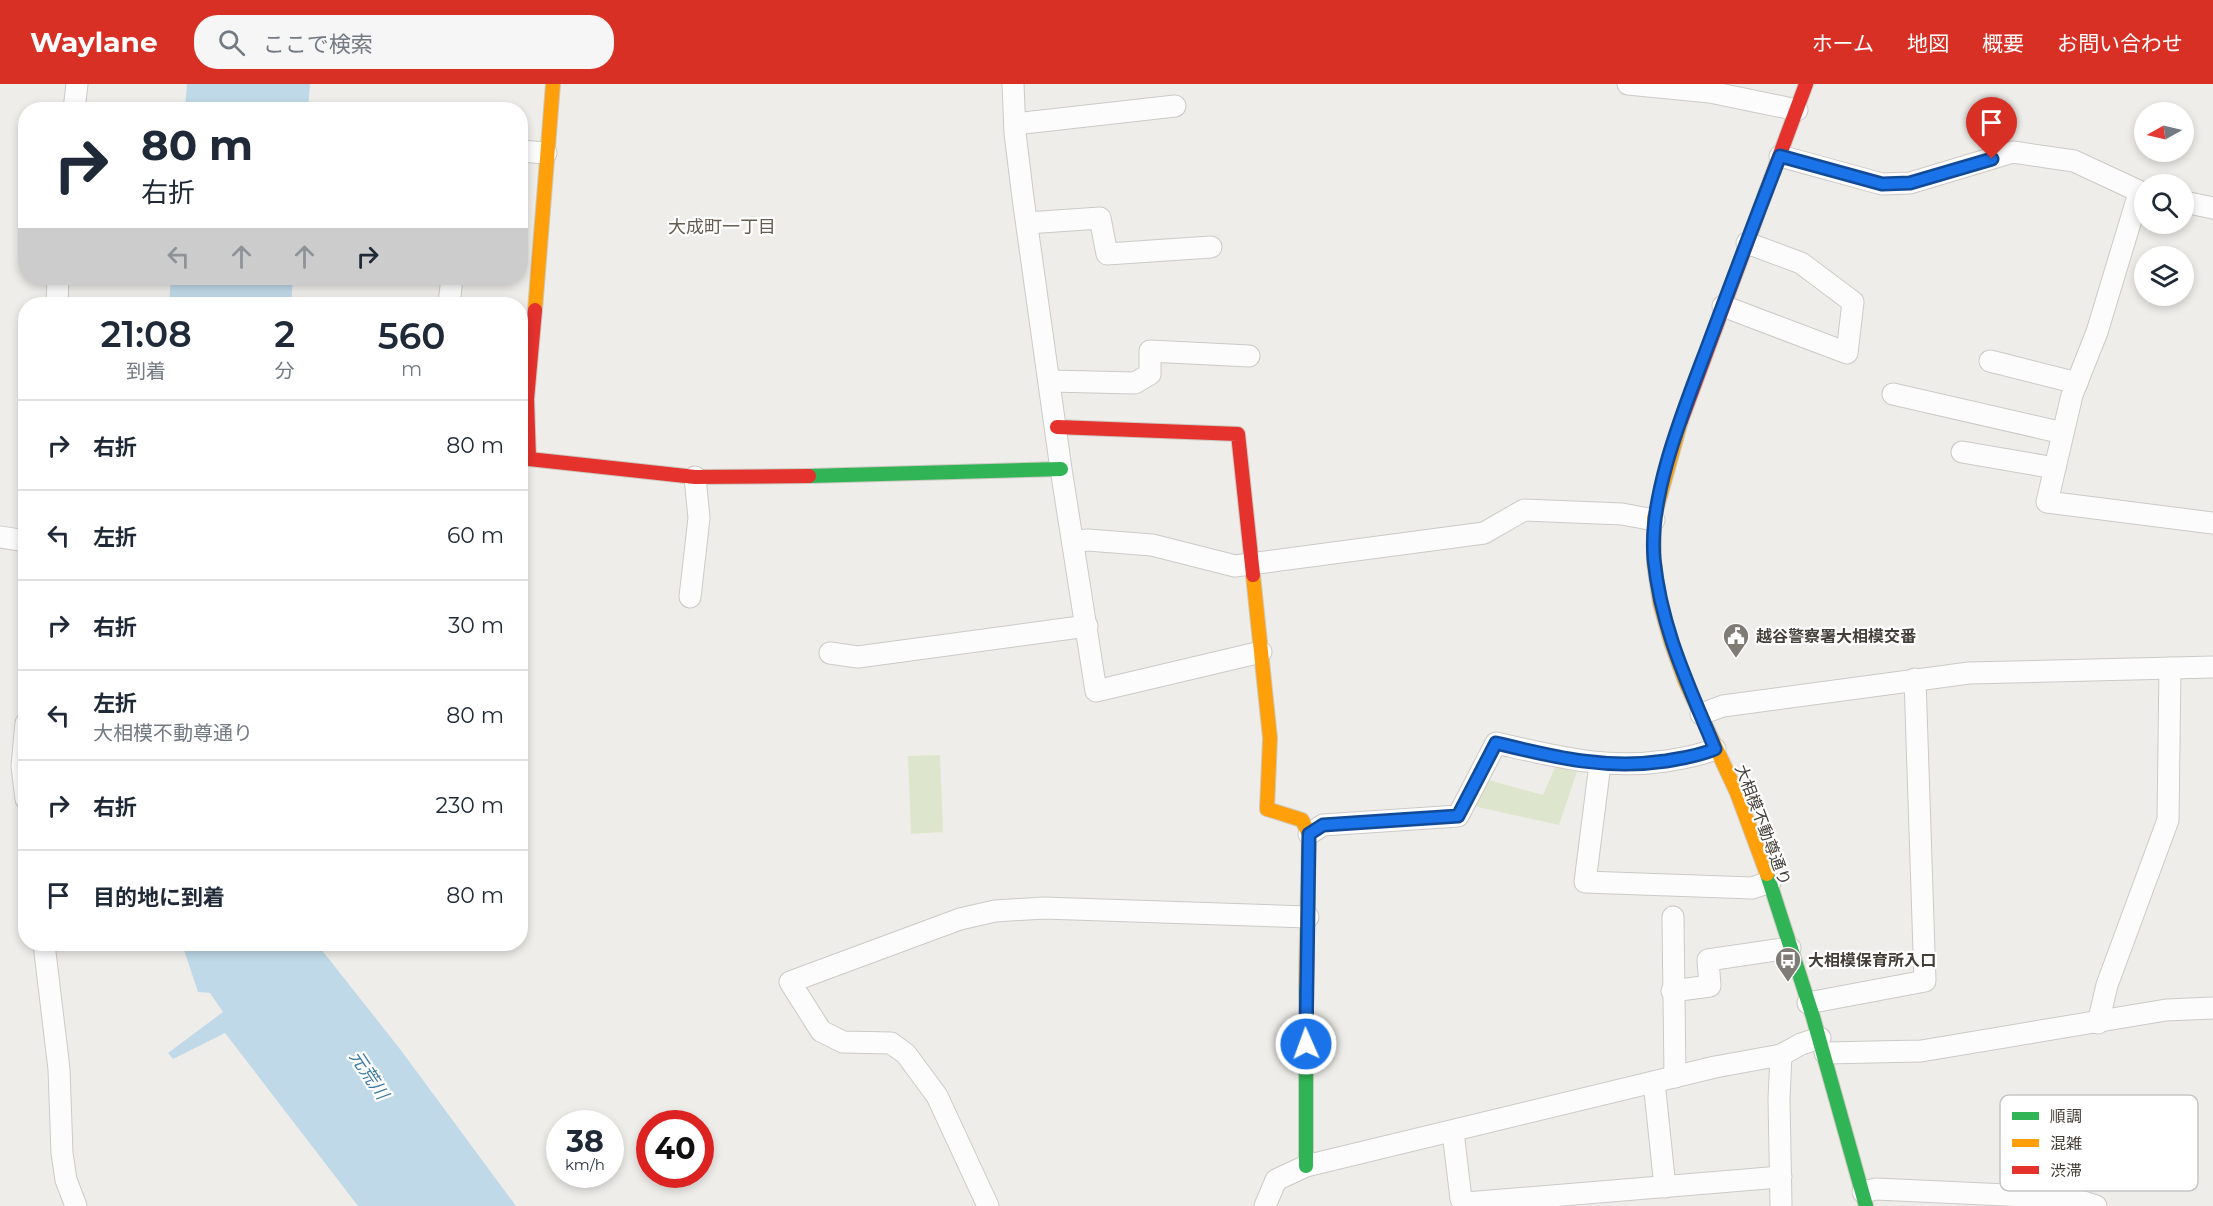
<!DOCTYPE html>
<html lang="ja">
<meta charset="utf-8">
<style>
body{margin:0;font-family:Montserrat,"Noto Sans JP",sans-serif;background:#f6f6f7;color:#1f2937;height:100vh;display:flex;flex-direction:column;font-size:22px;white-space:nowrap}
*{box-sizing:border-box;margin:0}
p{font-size:20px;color:#747a83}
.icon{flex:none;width:33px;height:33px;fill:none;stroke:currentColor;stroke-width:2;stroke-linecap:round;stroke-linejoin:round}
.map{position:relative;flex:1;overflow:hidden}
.sheet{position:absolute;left:18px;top:213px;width:510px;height:654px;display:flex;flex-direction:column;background:#fff;border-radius:24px;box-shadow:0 3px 9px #0003}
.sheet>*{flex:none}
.guide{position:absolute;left:18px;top:18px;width:510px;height:183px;border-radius:24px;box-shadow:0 3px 9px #0003;background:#fff;color:#1f2937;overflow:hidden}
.needle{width:39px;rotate:262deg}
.buttons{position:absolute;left:2134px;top:18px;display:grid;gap:12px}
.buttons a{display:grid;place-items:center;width:60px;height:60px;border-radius:50%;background:#fff;box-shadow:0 3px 9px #0003;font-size:30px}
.speed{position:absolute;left:546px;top:1026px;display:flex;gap:12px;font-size:30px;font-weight:700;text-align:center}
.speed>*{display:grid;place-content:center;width:78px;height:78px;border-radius:50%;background:#fff;box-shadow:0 3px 9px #0003;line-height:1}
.speed small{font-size:15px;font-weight:400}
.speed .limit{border:9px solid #d22;background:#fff;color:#111}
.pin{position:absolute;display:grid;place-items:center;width:51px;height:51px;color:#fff;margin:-62px -26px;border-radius:50% 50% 50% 0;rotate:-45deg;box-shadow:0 0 6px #0007}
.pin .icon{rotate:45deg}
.me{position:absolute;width:66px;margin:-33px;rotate:358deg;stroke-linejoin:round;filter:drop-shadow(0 0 4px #0008)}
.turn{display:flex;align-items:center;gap:21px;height:126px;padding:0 24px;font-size:27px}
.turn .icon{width:78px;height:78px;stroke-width:2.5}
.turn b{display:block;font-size:42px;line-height:51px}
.lanes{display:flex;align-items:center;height:57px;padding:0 24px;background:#0003;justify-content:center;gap:30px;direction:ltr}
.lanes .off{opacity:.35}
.eta{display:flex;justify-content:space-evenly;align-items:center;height:102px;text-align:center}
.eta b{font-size:36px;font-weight:600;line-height:42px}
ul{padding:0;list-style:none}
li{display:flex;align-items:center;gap:18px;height:90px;padding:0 24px;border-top:2px solid #e0e1e3}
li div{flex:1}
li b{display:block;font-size:22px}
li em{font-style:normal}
header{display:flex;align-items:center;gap:36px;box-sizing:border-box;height:84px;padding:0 30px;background:#d93025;color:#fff}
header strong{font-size:28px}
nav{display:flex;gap:33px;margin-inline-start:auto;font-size:21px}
.search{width:420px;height:54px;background:#f6f6f7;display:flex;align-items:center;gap:15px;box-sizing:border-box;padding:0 21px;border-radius:24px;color:#747a83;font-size:22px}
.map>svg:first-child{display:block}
.green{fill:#dde6cc}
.water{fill:#bfd9e8}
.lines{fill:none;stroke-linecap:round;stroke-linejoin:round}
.street-casing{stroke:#cccac7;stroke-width:23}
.fast-casing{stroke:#ccc9c1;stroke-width:16}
.slow-casing{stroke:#ccc9c1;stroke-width:16}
.jam-casing{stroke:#ccc9c1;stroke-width:16}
.street{stroke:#fdfcfc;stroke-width:21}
.fast{stroke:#30b455;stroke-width:14}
.slow{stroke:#ff9f0a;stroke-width:14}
.jam{stroke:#e5322d;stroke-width:14}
.route-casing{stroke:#114b97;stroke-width:15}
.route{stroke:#1a73e8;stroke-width:10}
.labels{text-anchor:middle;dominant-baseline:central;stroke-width:4.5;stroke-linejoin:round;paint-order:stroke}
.poi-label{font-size:16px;font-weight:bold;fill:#433e37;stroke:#fff;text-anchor:start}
.street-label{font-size:16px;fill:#433e37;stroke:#fff}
.neighbourhood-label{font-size:18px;fill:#655b4f;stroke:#fff}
.water-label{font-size:18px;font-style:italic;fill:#3d7ba2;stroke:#fff}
.key{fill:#fff;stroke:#c7c5c3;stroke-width:1.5}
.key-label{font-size:16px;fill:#433e37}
</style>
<header>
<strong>Waylane</strong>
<div class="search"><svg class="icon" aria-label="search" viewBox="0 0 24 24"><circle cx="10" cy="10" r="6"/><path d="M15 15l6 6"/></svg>ここで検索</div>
<nav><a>ホーム</a><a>地図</a><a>概要</a><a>お問い合わせ</a></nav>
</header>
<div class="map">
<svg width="2213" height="1122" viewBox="0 0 2213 1122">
<rect width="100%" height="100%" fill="#efede9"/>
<g class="green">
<path d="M 940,671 L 943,748 L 911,750 L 908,672 Z"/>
<path d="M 1556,681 L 1577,688 L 1559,741 L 1473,722 L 1485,695 L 1543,711 Z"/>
</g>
<g class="water">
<path d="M 187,0 L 310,0 L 308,25 L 185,25 Z"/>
<path d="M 171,194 L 293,194 L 291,220 L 169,220 Z"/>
<path d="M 182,860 L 317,860 L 400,965 L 516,1122 L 358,1122 L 225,949 L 173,975 L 168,969 L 223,928 L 210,909 L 198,908 Z"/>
</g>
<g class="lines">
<g class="street-casing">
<g id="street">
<path d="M 1013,0 L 1015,49 L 1023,114 L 1061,385 L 1096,607 L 1261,568"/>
<path d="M 1628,0 L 1710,8 L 1797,26"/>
<path d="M 74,26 L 77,0"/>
<path d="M 1015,40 L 1175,22"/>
<path d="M 520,67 L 546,69"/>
<path d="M 1780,72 L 1882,100 L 1910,99 L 2013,68 L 2074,77 L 2145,110"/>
<path d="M 2139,109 L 2097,248 L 2072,311 L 2047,418 L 2213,439"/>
<path d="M 2184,118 L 2213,124"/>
<path d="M 1027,139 L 1100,134 L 1107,170 L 1211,163"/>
<path d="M 57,220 L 58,194"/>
<path d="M 449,220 L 452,194"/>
<path d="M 1723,222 L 1847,269 L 1853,218 L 1801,179 L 1747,159"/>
<path d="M 1990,277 L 2077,299"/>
<path d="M 1050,297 L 1135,299 L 1150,290 L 1150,267 L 1249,272"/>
<path d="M 1893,310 L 2063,349"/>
<path d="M 1962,368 L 2055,384"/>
<path d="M 0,453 L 26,457"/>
<path d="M 1074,457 L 1088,456 L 1152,461 L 1235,482 L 1484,449 L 1524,426 L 1622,430 L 1654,436"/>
<path d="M 690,513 L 699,434 L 695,393"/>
<path d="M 830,569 L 858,573 L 1087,542"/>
<path d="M 1701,630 L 1723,622 L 1969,589 L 2213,583"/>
<path d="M 26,639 L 22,682 L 26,715"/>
<path d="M 1600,680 L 1585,798 L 1752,804 L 1770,798"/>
<path d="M 1309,750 L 1323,741 L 1458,732 L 1496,659 C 1554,672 1605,686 1666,677 C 1683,674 1699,672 1715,665"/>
<path d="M 1673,833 L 1675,993"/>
<path d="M 44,860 L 59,985 L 62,1069 L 66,1096 L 76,1122"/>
<path d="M 1672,907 L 1710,902 L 1708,876 L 1790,864"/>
<path d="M 1808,919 L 1925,897 L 1915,595"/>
<path d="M 2098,939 L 2107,901 L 2168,736 L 2170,584"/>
<path d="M 1825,969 L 1921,967 L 2166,926 L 2213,924"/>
<path d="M 1781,971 L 1779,1015 L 1781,1122"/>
<path d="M 1654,998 L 1665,1103"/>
<path d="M 1453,1048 L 1461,1115 L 1466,1119 L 1781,1093"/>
<path d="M 1863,1108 L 1876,1105 L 2071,1114 L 2096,1122"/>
<path d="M 988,1122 L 937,1012 L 906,970 L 891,959 L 843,958 L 821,947 L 790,898 L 960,835 L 995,827 L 1044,824 L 1308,833"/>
<path d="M 1265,1122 L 1276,1096 L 1306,1082 L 1715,983 L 1781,971 L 1801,960 L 1820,954"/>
</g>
</g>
<g class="fast-casing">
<g id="fast">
<path d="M 809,392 L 1061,385"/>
<path d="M 1767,790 L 1813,933 L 1866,1122"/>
<path d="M 1306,900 L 1306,1082"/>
</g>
</g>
<g class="slow-casing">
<g id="slow">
<path d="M 535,226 L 553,0"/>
<path d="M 1681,337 L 1654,434 L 1654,479 L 1660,519 L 1671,558 L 1685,597 L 1737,709 L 1767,790"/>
<path d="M 1253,491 L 1270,654 L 1267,725 L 1302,736 L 1309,750 L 1306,900"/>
</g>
</g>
<g class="jam-casing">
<g id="jam">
<path d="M 535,226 L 527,315 L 529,375 L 695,393 L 809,392"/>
<path d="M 1681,337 L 1806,0"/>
<path d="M 1057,343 L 1238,350 L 1253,491"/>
</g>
</g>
<use href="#street" class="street"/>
<use href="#fast" class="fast"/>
<use href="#slow" class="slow"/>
<use href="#jam" class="jam"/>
</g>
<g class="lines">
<g class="route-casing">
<path id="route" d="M 1306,960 L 1309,750 L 1323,741 L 1458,732 L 1496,659 C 1554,673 1605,686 1666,677 C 1683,674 1699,672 1715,665 C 1689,602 1661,545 1654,475 C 1648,409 1687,318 1710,256 C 1733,195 1756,133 1780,72 L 1882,100 L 1910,99 L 1992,75"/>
</g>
<use href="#route" class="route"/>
</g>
<defs>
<g id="civic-pin" transform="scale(1.35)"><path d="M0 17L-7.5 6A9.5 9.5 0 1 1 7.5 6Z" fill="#7f7b75" stroke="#fff"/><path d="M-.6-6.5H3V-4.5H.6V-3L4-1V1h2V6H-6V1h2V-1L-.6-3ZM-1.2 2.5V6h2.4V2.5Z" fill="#fff"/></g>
<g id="bus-pin" transform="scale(1.35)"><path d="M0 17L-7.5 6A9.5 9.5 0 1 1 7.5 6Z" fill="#7f7b75" stroke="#fff"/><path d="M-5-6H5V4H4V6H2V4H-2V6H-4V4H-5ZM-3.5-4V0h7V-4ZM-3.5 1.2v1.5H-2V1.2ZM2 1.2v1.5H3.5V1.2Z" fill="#fff"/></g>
</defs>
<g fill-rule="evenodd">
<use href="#civic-pin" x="1736" y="552"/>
<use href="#bus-pin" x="1788" y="876"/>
</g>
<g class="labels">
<g class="poi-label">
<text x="1756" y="552">越谷警察署大相模交番</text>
<text x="1808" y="876">大相模保育所入口</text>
</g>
<g class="street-label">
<text transform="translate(1763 741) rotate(69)">大相模不動尊通り</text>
</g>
<g class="neighbourhood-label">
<text x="722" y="143">大成町一丁目</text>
</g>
<g class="water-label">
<text transform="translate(369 991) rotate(56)">元荒川</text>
</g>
</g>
<rect x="2000" y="1011" width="198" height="96" rx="9" class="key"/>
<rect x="2012" y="1028" width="27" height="8" fill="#30b455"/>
<rect x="2012" y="1055" width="27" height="8" fill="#ff9f0a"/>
<rect x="2012" y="1082" width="27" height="8" fill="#e5322d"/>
<g class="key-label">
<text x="2050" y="1038">順調</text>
<text x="2050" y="1065">混雑</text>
<text x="2050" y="1092">渋滞</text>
</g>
</svg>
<div class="buttons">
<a><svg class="needle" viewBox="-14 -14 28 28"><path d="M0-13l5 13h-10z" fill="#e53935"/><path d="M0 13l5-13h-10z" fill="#747a83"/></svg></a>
<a><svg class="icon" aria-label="search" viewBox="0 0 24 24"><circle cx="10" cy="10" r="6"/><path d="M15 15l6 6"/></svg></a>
<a><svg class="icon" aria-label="layers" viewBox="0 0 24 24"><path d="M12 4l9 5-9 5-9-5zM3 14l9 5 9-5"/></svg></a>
</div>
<div class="speed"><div>38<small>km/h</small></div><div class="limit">40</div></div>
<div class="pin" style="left:1992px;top:75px;background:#d93025"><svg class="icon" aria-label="arrive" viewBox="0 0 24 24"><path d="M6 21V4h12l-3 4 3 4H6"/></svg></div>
<svg class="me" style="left:1306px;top:960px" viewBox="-20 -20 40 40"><circle r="17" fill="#1a73e8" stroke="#fff" stroke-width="3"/><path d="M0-11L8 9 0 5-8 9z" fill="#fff"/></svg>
<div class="guide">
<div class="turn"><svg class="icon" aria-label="right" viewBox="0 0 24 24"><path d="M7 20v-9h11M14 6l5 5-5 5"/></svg><div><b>80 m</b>右折</div></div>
<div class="lanes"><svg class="icon off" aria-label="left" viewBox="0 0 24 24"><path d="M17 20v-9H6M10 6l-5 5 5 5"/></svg><svg class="icon off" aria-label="ahead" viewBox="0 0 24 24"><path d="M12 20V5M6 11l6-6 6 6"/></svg><svg class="icon off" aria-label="ahead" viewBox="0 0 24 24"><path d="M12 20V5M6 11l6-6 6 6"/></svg><svg class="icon" aria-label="right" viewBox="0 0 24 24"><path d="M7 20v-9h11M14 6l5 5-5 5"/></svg></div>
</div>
<section class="sheet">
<div class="eta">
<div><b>21:08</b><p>到着</p></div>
<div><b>2</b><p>分</p></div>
<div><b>560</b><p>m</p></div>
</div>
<ul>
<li><svg class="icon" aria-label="right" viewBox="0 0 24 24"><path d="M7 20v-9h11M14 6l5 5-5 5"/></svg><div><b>右折</b></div><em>80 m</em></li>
<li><svg class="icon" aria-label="left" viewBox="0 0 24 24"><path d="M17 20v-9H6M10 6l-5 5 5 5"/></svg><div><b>左折</b></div><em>60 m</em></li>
<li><svg class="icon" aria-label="right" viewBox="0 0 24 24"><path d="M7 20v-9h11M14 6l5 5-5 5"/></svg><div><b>右折</b></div><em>30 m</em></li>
<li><svg class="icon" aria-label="left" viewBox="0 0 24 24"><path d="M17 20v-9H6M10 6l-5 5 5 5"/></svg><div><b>左折</b><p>大相模不動尊通り</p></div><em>80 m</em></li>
<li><svg class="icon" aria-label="right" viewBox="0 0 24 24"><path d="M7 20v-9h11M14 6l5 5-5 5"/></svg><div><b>右折</b></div><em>230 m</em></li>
<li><svg class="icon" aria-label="arrive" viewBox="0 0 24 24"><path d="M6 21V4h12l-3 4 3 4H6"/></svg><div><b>目的地に到着</b></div><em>80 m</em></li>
</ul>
</section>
</div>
